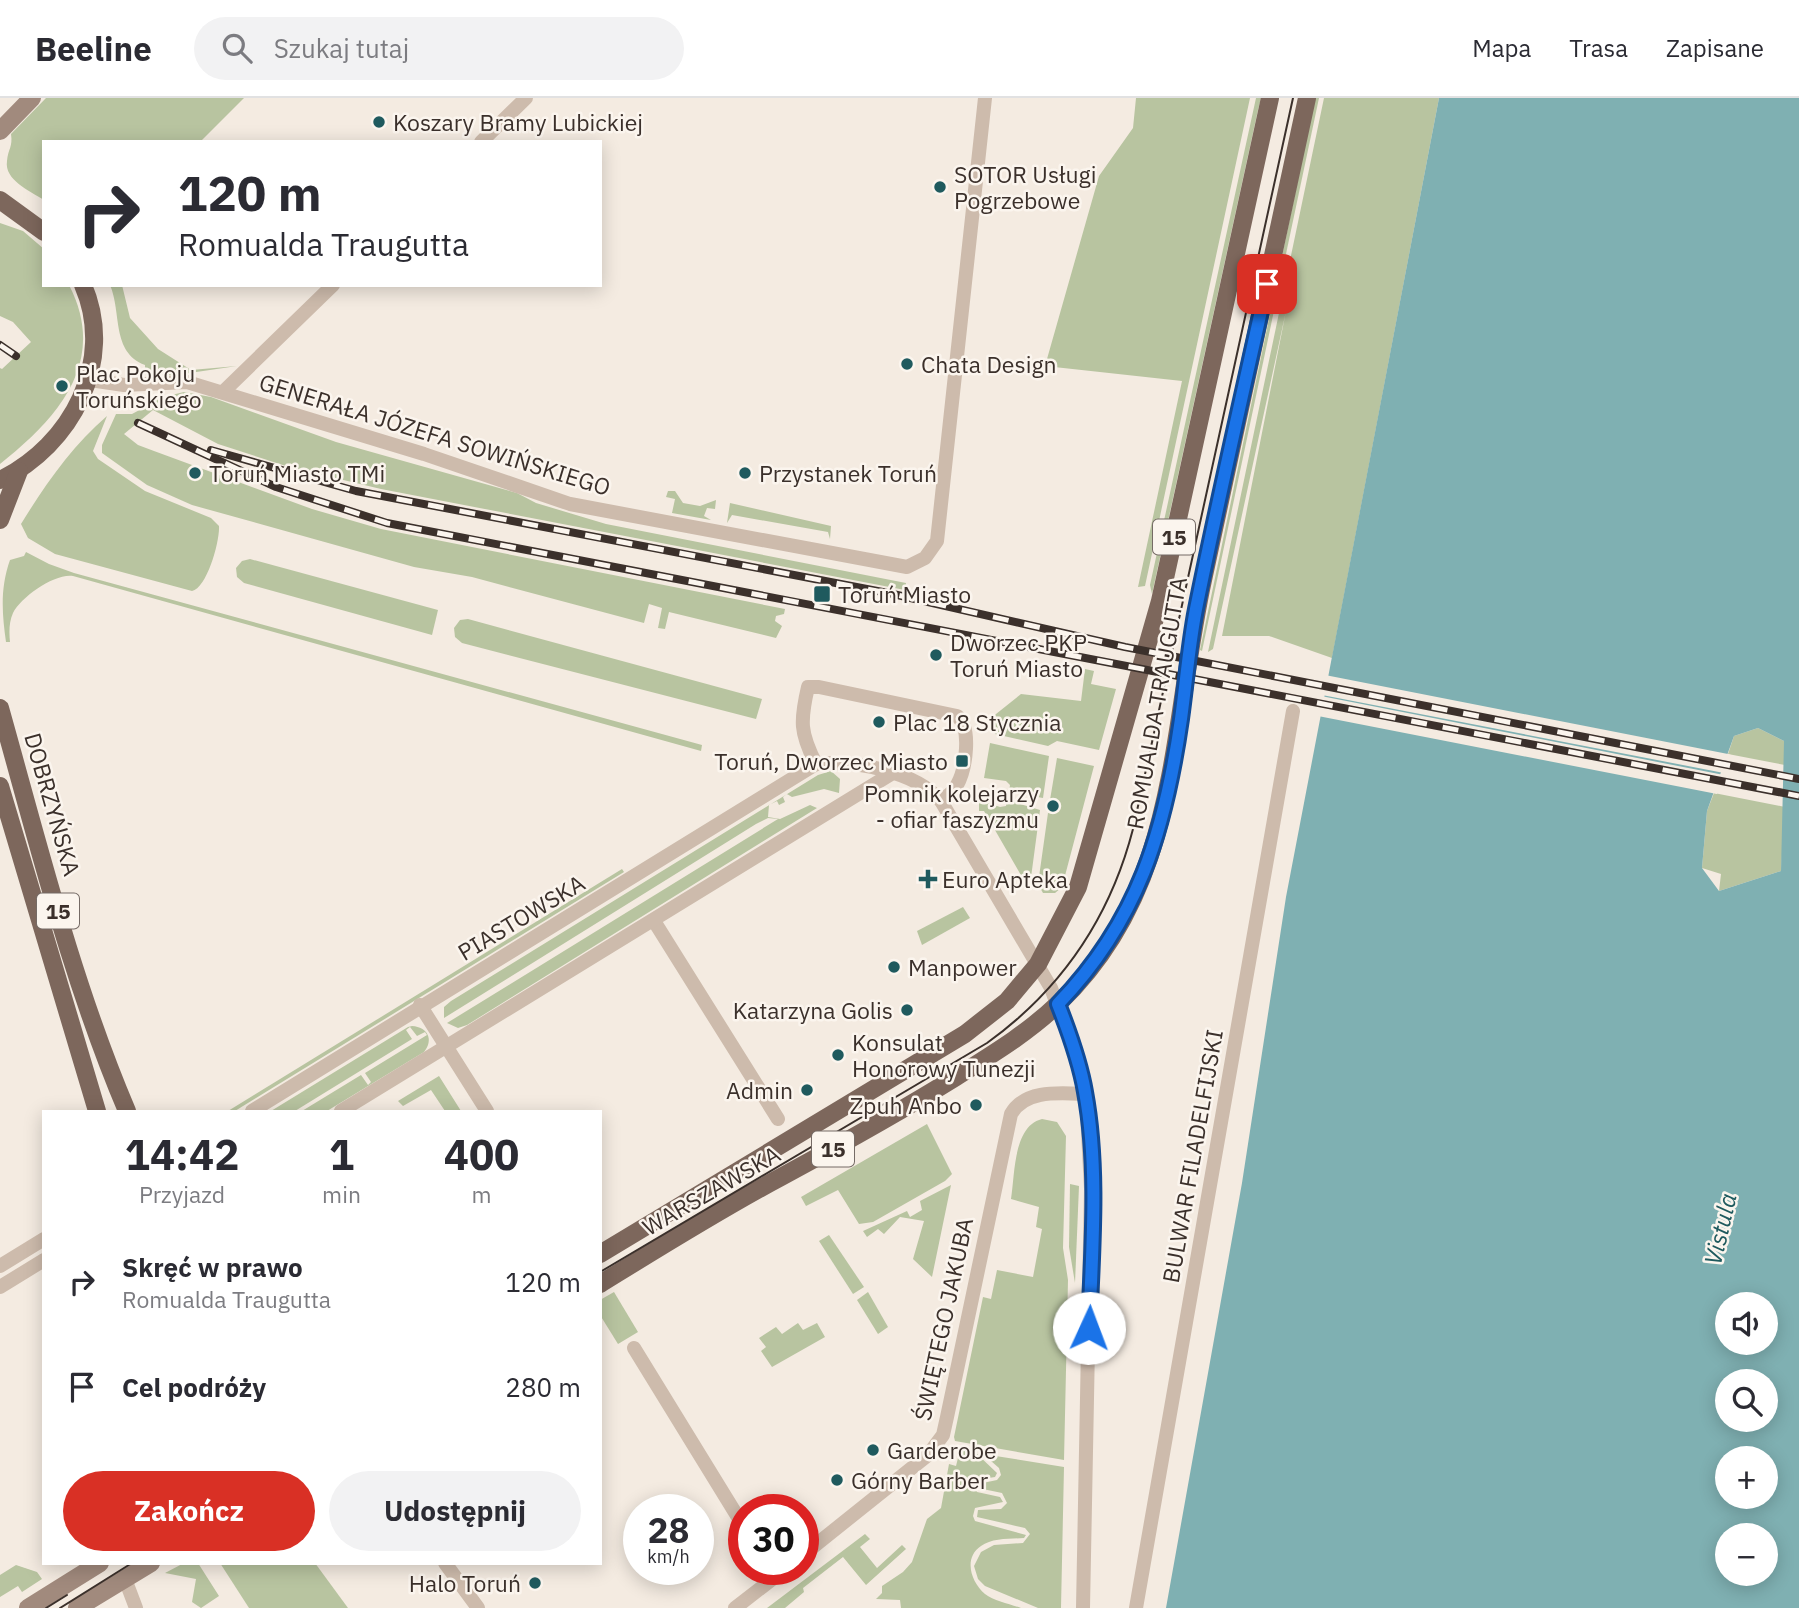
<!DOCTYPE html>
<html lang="pl">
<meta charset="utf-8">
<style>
body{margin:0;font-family:"IBM Plex Sans",sans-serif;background:#f2f2f3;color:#2b2b33;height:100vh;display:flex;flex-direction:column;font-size:26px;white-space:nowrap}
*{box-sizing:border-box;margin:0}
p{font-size:23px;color:#7c7c81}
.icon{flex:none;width:38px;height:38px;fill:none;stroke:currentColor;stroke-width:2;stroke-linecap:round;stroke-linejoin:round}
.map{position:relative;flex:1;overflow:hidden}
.panel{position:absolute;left:42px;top:1012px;width:560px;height:455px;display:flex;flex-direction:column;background:#fff;border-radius:0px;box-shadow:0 4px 18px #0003}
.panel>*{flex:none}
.top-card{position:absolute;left:42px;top:42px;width:560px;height:147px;border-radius:0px;box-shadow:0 4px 18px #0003;background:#fff;color:#2b2b33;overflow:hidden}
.buttons{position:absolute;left:1715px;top:1194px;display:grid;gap:14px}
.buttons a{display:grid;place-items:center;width:63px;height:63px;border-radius:50%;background:#fff;box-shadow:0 4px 18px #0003;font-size:35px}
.speed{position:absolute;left:623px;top:1396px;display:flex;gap:14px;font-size:35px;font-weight:700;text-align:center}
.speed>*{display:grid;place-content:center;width:91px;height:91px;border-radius:50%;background:#fff;box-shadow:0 4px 18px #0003;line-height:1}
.speed small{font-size:18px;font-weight:400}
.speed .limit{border:10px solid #d22;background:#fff;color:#111}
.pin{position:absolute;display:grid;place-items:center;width:60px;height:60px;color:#fff;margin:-30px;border-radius:14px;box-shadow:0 4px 10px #0006}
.me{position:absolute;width:77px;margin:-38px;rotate:2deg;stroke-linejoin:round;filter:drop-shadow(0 0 5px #0008)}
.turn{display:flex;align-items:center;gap:24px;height:147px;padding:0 21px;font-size:32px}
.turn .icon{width:91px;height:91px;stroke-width:2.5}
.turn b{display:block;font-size:49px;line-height:60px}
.eta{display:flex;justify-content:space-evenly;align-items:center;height:119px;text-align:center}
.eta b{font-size:42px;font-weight:800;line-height:49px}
.primary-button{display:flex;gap:14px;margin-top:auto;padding:14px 21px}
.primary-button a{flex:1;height:80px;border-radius:42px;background:#d93025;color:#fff;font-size:28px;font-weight:800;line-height:80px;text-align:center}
.primary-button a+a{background:#f2f2f3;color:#2b2b33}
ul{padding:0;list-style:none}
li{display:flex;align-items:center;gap:21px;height:105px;padding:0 21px}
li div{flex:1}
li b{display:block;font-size:26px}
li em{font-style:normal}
header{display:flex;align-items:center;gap:42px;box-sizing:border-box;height:98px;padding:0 35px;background:#fff;border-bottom:2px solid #e1e1e2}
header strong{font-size:33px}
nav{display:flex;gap:38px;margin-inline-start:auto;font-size:24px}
.search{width:490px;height:63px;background:#f2f2f3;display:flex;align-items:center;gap:18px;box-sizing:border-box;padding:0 24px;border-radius:38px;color:#7c7c81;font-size:26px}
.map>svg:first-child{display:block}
.green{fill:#b8c4a0}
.water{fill:#7fb0b2;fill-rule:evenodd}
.pier{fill:#f4ebe1}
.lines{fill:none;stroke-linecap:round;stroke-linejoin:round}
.street{stroke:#cdbbac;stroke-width:14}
.secondary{stroke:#a18a7d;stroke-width:18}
.primary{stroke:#7d675c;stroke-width:18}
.tram{stroke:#3b302b;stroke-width:2}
.rail-casing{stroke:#3b302b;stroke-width:8}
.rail{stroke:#fbf5ee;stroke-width:5;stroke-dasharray:16;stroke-linecap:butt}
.route-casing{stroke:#114b97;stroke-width:18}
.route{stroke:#1a73e8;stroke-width:12}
.poi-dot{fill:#1f5a5e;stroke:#fbf5ee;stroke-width:2.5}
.labels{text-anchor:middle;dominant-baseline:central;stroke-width:5;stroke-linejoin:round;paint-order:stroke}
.shield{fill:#fbf5ee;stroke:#756b66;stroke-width:2}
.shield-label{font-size:21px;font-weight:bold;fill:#3b302b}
.poi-label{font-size:23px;fill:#3b302b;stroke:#fbf5ee;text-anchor:start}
.street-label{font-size:23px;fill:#3b302b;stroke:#fbf5ee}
.water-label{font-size:24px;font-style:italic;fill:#1f5a5e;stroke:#fbf5ee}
</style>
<header>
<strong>Beeline</strong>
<div class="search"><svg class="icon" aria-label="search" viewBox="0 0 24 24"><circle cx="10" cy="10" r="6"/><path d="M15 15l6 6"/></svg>Szukaj tutaj</div>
<nav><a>Mapa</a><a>Trasa</a><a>Zapisane</a></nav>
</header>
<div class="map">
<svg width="1799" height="1510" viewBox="0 0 1799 1510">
<rect width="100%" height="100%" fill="#f4ebe1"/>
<g class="green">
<path d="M 46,0 L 244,0 L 200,44 L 44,44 L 44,102 C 30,93 4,82 7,63 C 8,51 13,49 11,36 Z"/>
<path d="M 1136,0 L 1250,0 L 1145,488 L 1138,489 L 1182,283 L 1045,268 L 1099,78 L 1133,30 Z"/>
<path d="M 1256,0 L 1261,0 L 1258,12 L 1152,496 L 1150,487 Z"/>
<path d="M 1315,0 L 1319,0 L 1202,553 L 1200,552 Z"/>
<path d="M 1324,0 L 1439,0 L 1332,560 L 1269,538 L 1222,538 L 1286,213 L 1213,551 L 1208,554 Z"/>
<path d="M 0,125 L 23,133 L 44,151 L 44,187 L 69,187 C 109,264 57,321 0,366 L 0,270 L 2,271 L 31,244 L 13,224 L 0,218 Z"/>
<path d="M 110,187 L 122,187 L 130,220 L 158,251 L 191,272 L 237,268 L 176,277 L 149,278 L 145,273 L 145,267 C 111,254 122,215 110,187 Z"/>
<path d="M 184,294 L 211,299 L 336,344 L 517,395 L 536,405 L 606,426 L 906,485 L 905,492 L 381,391 L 289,369 L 218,346 L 153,312 L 124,336 L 138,347 L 154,353 L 312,411 L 381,431 L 785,511 L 784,516 L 776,518 L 775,523 L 782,528 L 776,540 L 669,514 L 665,531 L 658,530 L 662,510 L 649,506 L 644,525 L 472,479 L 414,469 L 192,407 L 147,387 L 102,355 L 102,347 L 116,316 L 132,316 L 145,309 L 152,311 L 155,301 Z"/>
<path d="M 107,318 L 93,353 L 98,361 L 145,393 L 211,420 L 219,428 C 220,443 207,490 192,493 L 55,456 L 28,440 L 21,426 C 45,387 72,348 107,318 Z"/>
<path d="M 668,393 L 675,393 L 683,405 L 700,408 L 716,402 L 715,411 L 707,410 L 704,418 L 711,422 L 672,415 L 675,401 L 666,399 Z"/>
<path d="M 730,405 L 831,428 L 830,441 L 828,434 L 732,417 L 727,425 Z"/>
<path d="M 26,454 L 49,466 L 74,475 L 702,647 L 701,653 L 73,478 C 55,475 21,499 13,515 C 9,524 9,534 10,544 L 6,544 C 2,516 0,490 10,462 L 24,458 Z"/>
<path d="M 250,461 L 438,512 L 432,537 L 244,485 L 237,479 L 236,470 L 242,463 Z"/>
<path d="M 468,521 L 762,601 L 756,621 L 462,545 L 455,539 L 454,530 L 460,522 Z"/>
<path d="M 1085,571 L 1094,573 L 1091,586 L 1116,591 L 1099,652 L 1057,643 L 1048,648 L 995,636 L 991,620 L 1021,596 L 1081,603 Z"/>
<path d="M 1758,630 L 1784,643 L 1785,667 L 1728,656 L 1734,638 Z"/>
<path d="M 990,645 L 1049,658 L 1043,700 L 1009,694 L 1010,687 L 1006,683 L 984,680 Z"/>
<path d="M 1057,660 L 1094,668 L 1062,789 L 1055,795 L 1043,795 L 1038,786 L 1048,715 L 1055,716 L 1057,704 L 1050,702 Z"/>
<path d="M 831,673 L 840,681 L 839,695 L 824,691 L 792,699 L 787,696 L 783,699 L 785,704 L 779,707 L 777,703 L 769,707 L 768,719 L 780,721 L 810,707 L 817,710 L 467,927 L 458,930 L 447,925 L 778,721 L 768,720 L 756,726 L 444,920 L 444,909 L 451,903 L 818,677 Z"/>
<path d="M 1714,695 L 1785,709 L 1781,773 L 1719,793 L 1721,776 L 1702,770 L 1707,713 Z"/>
<path d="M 979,702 L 1000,709 L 1006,708 L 1007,702 L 1040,712 L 1030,787 L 1026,786 L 984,713 L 979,713 Z"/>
<path d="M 622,771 L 624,774 L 235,1013 L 228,1013 Z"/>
<path d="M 963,809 L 970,820 L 922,847 L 917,833 Z"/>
<path d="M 412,928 C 428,929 434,942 424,954 L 327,1013 L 302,1013 L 361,977 L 368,987 L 371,984 L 365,975 L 427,937 L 425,934 L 417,938 L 410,929 L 406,932 L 412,941 L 295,1013 L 271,1013 L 408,929 Z"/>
<path d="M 439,978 L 461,1013 L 445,1013 L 431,992 L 403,1008 L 398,1003 Z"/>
<path d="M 1042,1021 L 1057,1024 L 1066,1038 L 1063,1150 L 1068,1182 L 1064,1362 L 955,1343 L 954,1339 L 983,1199 L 991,1201 L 997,1172 L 1033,1179 L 1042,1131 L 1036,1129 L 1039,1109 L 1011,1101 C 1015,1077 1013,1028 1042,1021 Z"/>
<path d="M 927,1026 L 952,1076 L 945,1083 L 873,1124 L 859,1126 L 838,1092 L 806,1108 L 801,1099 Z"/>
<path d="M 1070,1086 L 1079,1088 L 1075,1185 L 1069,1149 Z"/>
<path d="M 951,1087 L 932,1179 L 913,1161 L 924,1123 L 900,1119 L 884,1136 L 878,1131 L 867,1139 L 863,1133 L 907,1113 L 910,1119 L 922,1112 L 920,1103 Z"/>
<path d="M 829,1137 L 864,1189 L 853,1196 L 819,1143 Z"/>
<path d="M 614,1194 L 638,1234 L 618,1246 L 600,1217 L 600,1202 Z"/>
<path d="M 868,1194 L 888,1229 L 878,1236 L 857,1202 Z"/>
<path d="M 798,1225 L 803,1232 L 817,1225 L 825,1239 L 772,1269 L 761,1253 L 766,1249 L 759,1240 L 776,1229 L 782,1236 Z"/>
<path d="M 960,1352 L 976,1355 L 997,1375 L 995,1379 L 976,1382 L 973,1389 L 977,1394 L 1000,1399 L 1003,1404 L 975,1410 L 973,1418 L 975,1423 L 1026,1437 L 1024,1440 C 1010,1441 992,1440 981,1448 C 963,1460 971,1484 985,1496 C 994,1503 1010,1506 1021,1510 L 901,1510 L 900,1502 L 876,1501 L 882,1495 L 882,1488 L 903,1474 L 912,1464 L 927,1421 L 941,1410 L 949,1366 L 956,1368 Z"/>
<path d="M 983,1356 L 1064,1369 L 1061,1510 L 1038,1510 L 985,1488 L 978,1481 L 974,1468 L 981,1454 L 994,1447 L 1023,1445 L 1030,1436 L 1025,1430 L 977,1419 L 978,1412 L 1001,1411 L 1007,1405 L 1002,1395 L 978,1390 L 978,1386 L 997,1382 L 1001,1377 L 999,1370 Z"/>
<path d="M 865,1436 L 870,1441 L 860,1449 L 877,1470 L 902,1447 L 906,1451 L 866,1487 L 843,1459 L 803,1490 L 804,1494 L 785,1510 L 767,1510 Z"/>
<path d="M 184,1465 L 198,1465 L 219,1498 L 201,1510 L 192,1504 L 196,1481 L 165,1475 Z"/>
<path d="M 220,1465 L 315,1465 L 348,1510 L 249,1510 Z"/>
<path d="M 16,1467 L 37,1474 L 42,1481 L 22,1494 L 18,1488 L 0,1499 L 0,1477 Z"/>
</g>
<path class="water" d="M 1439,0 L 1799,0 L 1799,1510 L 1166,1510 L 1242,1085 L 1286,799 ZM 1758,630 L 1784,643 L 1781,773 L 1719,793 L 1702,770 L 1707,713 L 1734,638 ZM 1727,1206 L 1766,1206 L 1766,1244 L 1727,1244 ZM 1727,1283 L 1766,1283 L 1766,1321 L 1727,1321 ZM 1727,1360 L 1766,1360 L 1766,1398 L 1727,1398 ZM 1727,1437 L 1766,1437 L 1766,1475 L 1727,1475 Z"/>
<g class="pier">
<path d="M 1325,577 L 1728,656 L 1731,657 L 1724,675 L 1322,597 Z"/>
<path d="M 1321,598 L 1724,677 L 1717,696 L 1318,618 Z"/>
</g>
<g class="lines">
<g class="street">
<path d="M 481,44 L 526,0"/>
<path d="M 90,282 L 124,287 L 187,284 L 424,356 L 570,406 L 907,469 L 925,460 L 937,443 L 985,0"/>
<path d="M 223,294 L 333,187"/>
<path d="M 816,666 C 800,635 800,623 808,589 L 819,589 L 957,618 C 972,629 966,671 957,687 C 954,694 947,698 941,703"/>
<path d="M 654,823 L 778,1021"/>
<path d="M 420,907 L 487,1013"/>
<path d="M 252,1013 L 816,666 C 854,662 915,673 941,703 L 1051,890 L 1081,971 L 1086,996 L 1091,1091 L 1083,1510"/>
<path d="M 341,1013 L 891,676"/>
<path d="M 0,1168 L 44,1141"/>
<path d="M 0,1189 L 44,1162"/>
<path d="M 634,1250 L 744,1429"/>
<path d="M 803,1457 L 928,1357 L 943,1337 L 947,1319 L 1011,1016 C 1025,991 1060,995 1086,996"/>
<path d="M 445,1465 L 478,1510"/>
<path d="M 125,1481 L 136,1510"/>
<path d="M 735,1510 L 784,1472"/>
<path d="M 1136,1510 L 1293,613"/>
</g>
<g class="secondary">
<path d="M 0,33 L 32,0"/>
<path d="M 28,1510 L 100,1465"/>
<path d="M 77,1510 L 151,1465"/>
</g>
<g class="primary">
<path d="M 0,102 L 44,134"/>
<path d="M 0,382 C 72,347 116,263 83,187"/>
<path d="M 0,422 L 19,373"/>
<path d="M 0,610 C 38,745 72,884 127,1013"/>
<path d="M 0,688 L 97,1013"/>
<path d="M 600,1156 L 965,936 L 1007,903 L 1038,866 L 1078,789 L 1160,503 L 1270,0"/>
<path d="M 600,1186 C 660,1149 719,1112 781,1079 C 840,1047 898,1015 956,979 C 991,957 1028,935 1059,905 C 1180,789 1170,634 1203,482 C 1237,322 1272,161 1307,0"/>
</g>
<g class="tram">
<path d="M 600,1174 L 987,945 C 1062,891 1110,820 1133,731 L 1293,0"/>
<path d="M 46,1510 L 67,1497"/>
<path d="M 60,1510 L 132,1465"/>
</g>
<g class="rail-casing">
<g id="rail">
<path d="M 0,247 L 16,258"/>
<path d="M 138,325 L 276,389 L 387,425 L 1799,698"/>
<path d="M 211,352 L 356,393 L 893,496 L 1125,549 L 1799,681"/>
</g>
</g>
<use href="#rail" class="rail"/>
</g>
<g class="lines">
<g class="route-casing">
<path id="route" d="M 1089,1230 C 1092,1153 1099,1070 1085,994 C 1080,964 1069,934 1058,906 C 1138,823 1165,733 1181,621 C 1186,585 1189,547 1196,511 C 1218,402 1243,294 1267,186"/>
</g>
<use href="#route" class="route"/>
</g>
<g class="poi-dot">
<circle cx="379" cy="24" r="7"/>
<circle cx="940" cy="89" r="7"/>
<circle cx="907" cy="266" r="7"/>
<circle cx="62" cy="288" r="7"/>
<circle cx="195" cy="375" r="7"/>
<circle cx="745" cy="375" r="7"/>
<rect x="813" y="487" width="18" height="18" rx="3.5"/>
<circle cx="936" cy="557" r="7"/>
<circle cx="879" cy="624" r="7"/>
<rect x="955" y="656" width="14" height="14" rx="3.5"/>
<circle cx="1053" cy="708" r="7"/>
<path d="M924.5 770.5h7v7h7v7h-7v7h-7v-7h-7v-7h7z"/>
<circle cx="894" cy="869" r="7"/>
<circle cx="907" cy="912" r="7"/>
<circle cx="838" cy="957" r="7"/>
<circle cx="807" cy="992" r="7"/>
<circle cx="976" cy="1007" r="7"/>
<circle cx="873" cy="1352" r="7"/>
<circle cx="837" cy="1382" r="7"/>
<circle cx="535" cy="1485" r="7"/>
</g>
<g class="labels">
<g class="shield">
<rect x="1153" y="421.5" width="42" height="35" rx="5"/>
<rect x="37" y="795.5" width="42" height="35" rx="5"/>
<rect x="812" y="1033.5" width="42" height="35" rx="5"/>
</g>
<g class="shield-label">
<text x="1174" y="439">15</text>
<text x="58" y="813">15</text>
<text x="833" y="1051">15</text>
</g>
<g class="poi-label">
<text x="393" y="24">Koszary Bramy Lubickiej</text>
<text x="954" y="76">SOTOR Usługi<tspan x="954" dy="26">Pogrzebowe</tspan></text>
<text x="921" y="266">Chata Design</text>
<text x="76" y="275">Plac Pokoju<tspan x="76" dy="26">Toruńskiego</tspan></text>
<text x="209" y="375">Toruń Miasto TMi</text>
<text x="759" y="375">Przystanek Toruń</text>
<text x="838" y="496">Toruń Miasto</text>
<text x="950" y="544">Dworzec PKP<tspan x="950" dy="26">Toruń Miasto</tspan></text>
<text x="893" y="624">Plac 18 Stycznia</text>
<text x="948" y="663" text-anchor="end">Toruń, Dworzec Miasto</text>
<text x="1039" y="695" text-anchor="end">Pomnik kolejarzy<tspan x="1039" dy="26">- ofiar faszyzmu</tspan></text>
<text x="942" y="781">Euro Apteka</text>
<text x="908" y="869">Manpower</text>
<text x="893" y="912" text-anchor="end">Katarzyna Golis</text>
<text x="852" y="944">Konsulat<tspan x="852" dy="26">Honorowy Tunezji</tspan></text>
<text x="793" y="992" text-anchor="end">Admin</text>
<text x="962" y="1007" text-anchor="end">Zpuh Anbo</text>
<text x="887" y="1352">Garderobe</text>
<text x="851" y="1382">Górny Barber</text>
<text x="521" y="1485" text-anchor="end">Halo Toruń</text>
</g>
<g class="street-label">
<text transform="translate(435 336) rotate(17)">GENERAŁA JÓZEFA SOWIŃSKIEGO</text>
<text transform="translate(1156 605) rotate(-80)">ROMUALDA TRAUGUTTA</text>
<text transform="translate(53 706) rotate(74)">DOBRZYŃSKA</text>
<text transform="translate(521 819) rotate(-31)">PIASTOWSKA</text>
<text transform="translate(1192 1058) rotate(-80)">BULWAR FILADELFIJSKI</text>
<text transform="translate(711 1092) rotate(-30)">WARSZAWSKA</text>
<text transform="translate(943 1221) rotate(-78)">ŚWIĘTEGO JAKUBA</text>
</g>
<g class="water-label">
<text transform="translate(1720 1131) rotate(-77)">Vistula</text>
</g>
</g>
</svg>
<div class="buttons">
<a><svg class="icon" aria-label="sound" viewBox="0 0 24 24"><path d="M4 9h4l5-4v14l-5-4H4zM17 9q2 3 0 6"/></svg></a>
<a><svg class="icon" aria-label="search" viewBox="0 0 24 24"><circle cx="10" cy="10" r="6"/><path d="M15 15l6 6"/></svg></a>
<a>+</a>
<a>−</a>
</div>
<div class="speed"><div>28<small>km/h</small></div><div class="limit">30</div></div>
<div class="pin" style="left:1267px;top:186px;background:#d93025"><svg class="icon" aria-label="arrive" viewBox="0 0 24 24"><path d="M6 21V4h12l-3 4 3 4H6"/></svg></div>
<svg class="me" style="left:1089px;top:1230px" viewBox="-20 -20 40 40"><circle r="19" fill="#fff"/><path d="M0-13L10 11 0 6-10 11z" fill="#1a73e8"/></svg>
<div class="top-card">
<div class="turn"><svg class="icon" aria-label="right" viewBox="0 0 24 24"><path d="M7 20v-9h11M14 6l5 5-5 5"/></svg><div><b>120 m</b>Romualda Traugutta</div></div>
</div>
<section class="panel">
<div class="eta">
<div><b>14:42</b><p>Przyjazd</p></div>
<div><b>1</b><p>min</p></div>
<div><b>400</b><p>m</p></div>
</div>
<ul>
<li><svg class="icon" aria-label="right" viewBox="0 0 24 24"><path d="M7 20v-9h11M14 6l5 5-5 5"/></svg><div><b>Skręć w prawo</b><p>Romualda Traugutta</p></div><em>120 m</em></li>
<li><svg class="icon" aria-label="arrive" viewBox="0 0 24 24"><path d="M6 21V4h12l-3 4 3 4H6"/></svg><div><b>Cel podróży</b></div><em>280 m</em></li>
</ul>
<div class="primary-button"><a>Zakończ</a><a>Udostępnij</a></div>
</section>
</div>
